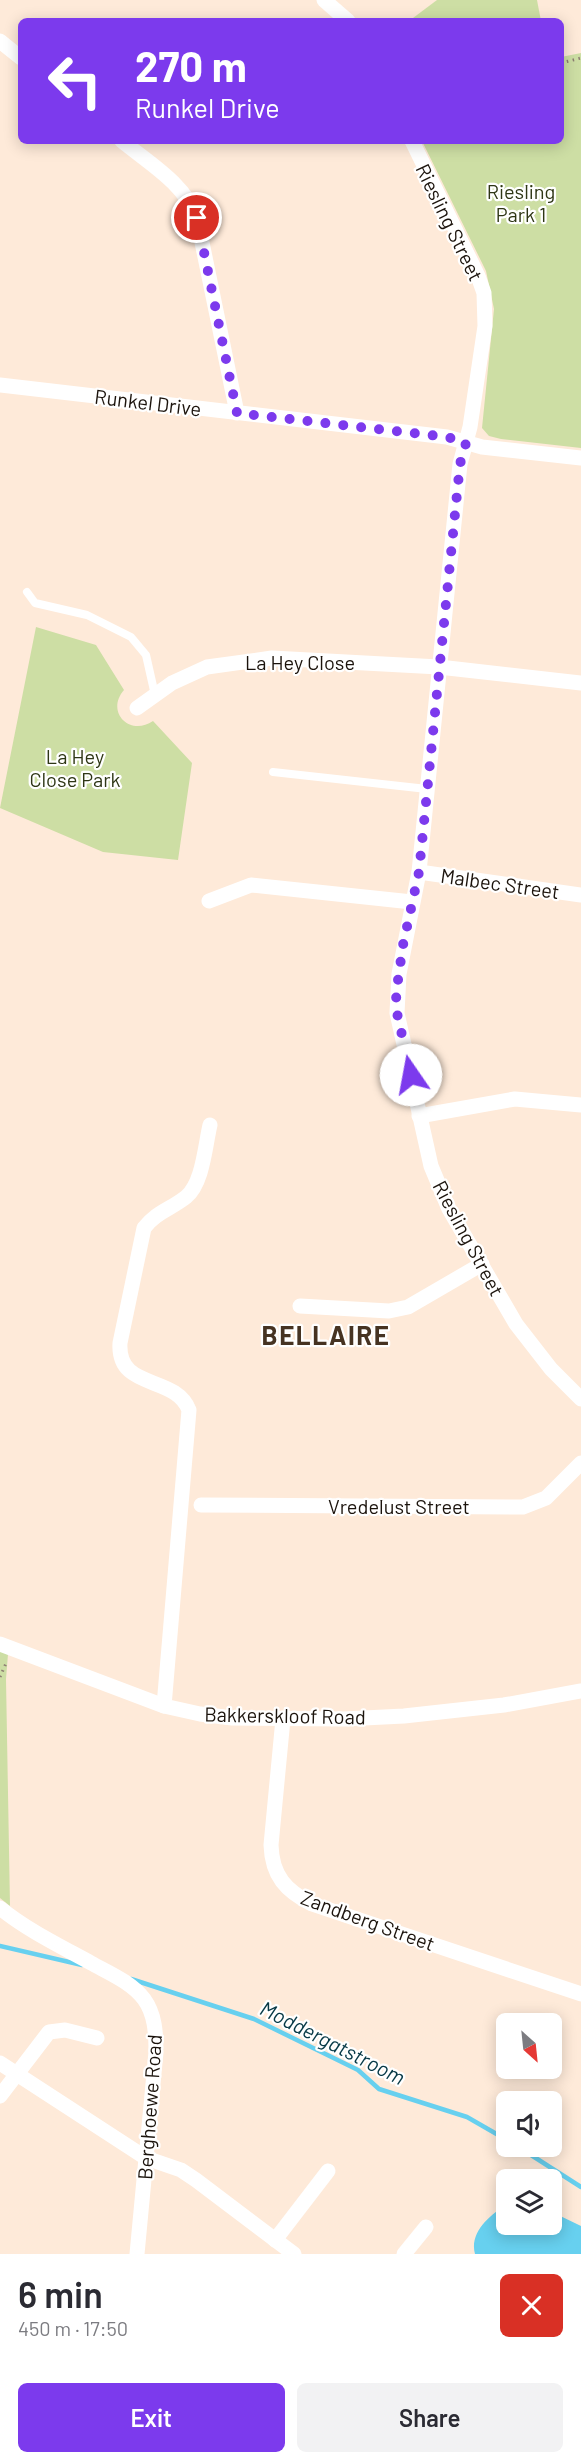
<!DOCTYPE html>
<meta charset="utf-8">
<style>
body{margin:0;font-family:Barlow,sans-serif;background:#f2f2f3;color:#2b2b33;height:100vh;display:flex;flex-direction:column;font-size:22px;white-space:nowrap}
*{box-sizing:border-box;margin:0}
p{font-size:20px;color:#7c7c81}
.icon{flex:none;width:33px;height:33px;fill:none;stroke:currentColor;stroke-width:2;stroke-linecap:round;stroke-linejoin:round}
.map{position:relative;height:2254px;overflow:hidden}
.details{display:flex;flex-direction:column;background:#fff;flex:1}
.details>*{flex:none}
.top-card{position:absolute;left:18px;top:18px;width:546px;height:126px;border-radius:9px;box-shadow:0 3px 15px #0003;background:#7c3aed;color:#fff;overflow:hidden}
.needle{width:39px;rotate:153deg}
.buttons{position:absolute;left:496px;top:2013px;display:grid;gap:12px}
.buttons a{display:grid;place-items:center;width:66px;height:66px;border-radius:9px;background:#fff;box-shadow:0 3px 15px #0003;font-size:30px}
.pin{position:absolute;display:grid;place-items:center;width:51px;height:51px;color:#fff;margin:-26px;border:3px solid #fff;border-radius:50%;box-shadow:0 2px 6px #0007}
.me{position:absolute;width:66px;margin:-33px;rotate:348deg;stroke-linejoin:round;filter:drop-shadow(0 0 4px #0008)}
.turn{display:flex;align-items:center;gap:21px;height:126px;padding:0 18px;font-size:27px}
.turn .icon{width:78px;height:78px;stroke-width:2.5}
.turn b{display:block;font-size:42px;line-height:51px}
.round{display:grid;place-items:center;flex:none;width:63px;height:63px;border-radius:9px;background:#f2f2f3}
.overview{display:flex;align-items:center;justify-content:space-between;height:102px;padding:0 18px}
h1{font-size:36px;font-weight:600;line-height:45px}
.cta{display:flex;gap:12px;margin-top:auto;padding:12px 18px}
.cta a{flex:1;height:69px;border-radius:9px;background:#7c3aed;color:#fff;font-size:24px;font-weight:600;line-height:69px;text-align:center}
.cta a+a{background:#f2f2f3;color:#2b2b33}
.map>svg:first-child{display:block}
.green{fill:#cddea4}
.water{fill:#67d0ef}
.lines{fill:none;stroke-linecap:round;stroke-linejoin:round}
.stream{stroke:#67d0ef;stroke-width:4.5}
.path{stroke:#8c7e72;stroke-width:3;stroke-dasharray:1.5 4.5;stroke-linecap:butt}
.lane{stroke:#fff;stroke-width:8}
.street{stroke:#fff;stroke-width:15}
.route{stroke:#7c3aed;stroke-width:10;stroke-dasharray:0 18}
.labels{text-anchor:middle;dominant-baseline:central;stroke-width:4.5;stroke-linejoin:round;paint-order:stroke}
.park-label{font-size:20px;fill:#2e3615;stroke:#fff}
.street-label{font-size:20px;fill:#1b130c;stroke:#fff}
.water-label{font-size:21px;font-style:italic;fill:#073946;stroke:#fff}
.district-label{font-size:26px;font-weight:bold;letter-spacing:1.5px;fill:#463322;stroke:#fff}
</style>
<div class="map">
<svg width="581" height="2254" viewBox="0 0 581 2254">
<rect width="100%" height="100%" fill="#feead9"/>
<g class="green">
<path d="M 437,0 L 537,0 L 541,21 L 409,21 Z"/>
<path d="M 581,53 L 581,448 L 501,439 L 489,436 L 482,428 L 494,309 L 486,271 L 422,141 L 561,141 L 561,57 Z"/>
<path d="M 36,627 L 96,645 L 124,690 C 105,712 130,737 153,721 L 192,763 L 178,860 L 103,852 L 0,808 Z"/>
<path d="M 0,1651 L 8,1654 L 6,1679 L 10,1906 L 0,1898 Z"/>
</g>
<path class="water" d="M 507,2205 L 507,2224 L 552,2224 L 552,2212 L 581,2226 L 581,2254 L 475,2254 C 469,2233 490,2214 507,2205 Z"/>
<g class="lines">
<g class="stream">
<path d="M 0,1946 L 82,1965"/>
<path d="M 131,1979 L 254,2019 L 358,2070 L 379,2089 L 467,2117 L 507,2140"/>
<path d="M 517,2146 L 581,2187"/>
</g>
<g class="path">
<path d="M 561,63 L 581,58"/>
<path d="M 0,1677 L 7,1661"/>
</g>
<g class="lane">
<path d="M 27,592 L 35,603 L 87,615 L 131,637 L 146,655 L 155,695"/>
<path d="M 273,772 L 427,789"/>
</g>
<g class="street">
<path d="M 324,0 L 348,21"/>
<path d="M 0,41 L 21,58"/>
<path d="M 122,141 C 150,164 184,183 197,218 L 237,413"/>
<path d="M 412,141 L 478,276 L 484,293 L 485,326 L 470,427 L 460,464 L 419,872 L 399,974 L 397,1013 L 431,1166 L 449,1209 L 516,1324 L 551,1369 L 581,1399"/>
<path d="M 0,385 L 447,437 L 482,447 L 581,458"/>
<path d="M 137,708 L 172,683 L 207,667 L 272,658 L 439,667 L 581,683"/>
<path d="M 419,872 L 581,895"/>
<path d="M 209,901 L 251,885 L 412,902"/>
<path d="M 419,1116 L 515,1099 L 581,1105"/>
<path d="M 300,1306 L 389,1311 L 408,1307 L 482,1264"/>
<path d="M 201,1505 L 523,1507 L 546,1498 L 581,1463"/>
<path d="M 0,1644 L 164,1706 L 200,1714 L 232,1718 L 344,1719 L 404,1716 L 504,1705 L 581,1691"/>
<path d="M 164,1706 L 189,1410 C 175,1374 117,1391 120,1343 L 144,1228 C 156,1212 171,1209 186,1197 C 203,1183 205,1146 210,1125"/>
<path d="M 283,1719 L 271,1845 C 272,1876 286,1891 312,1904 L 581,1994"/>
<path d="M 0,1908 C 27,1930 60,1946 91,1963 C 109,1973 131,1982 144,1999 C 155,2014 156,2033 156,2052 L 137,2254"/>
<path d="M 0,2063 L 146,2158 L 181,2170 L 196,2180 L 294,2254"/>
<path d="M 0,2096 L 49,2032 L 65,2030 L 97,2038"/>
<path d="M 275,2240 L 328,2171"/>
<path d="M 404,2254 L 426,2227"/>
</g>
</g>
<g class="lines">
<path class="route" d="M 197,218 L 237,413 L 447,437 L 466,443 L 460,464 L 419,872 L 403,945 L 396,994 L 397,1013 L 411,1075"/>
</g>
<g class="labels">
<g class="park-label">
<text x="521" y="191">Riesling<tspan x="521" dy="23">Park 1</tspan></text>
<text x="75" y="756">La Hey<tspan x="75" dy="23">Close Park</tspan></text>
</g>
<g class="street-label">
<text transform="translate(450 222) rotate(64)">Riesling Street</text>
<text transform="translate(148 402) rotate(7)">Runkel Drive</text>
<text x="300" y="662">La Hey Close</text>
<text transform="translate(500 883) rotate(8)">Malbec Street</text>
<text transform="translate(469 1238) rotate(62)">Riesling Street</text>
<text x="399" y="1506">Vredelust Street</text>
<text transform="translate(285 1715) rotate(1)">Bakkerskloof Road</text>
<text transform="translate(368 1920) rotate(20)">Zandberg Street</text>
<text transform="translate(149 2107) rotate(-86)">Berghoewe Road</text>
</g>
<g class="water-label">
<text transform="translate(333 2042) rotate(27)">Moddergatstroom</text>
</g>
<g class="district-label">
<text x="326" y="1334">BELLAIRE</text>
</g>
</g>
</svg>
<div class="buttons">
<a><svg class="needle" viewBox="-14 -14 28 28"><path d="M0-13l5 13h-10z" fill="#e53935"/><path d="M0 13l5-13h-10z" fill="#7c7c81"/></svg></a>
<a><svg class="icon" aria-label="sound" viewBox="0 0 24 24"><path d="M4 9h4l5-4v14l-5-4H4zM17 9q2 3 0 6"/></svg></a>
<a><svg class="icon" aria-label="layers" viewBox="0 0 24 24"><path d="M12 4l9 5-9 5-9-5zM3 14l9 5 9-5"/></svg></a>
</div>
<div class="pin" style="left:197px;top:218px;background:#d93025"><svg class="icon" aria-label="arrive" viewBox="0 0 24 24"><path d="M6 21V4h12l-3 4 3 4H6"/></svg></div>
<svg class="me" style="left:411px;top:1075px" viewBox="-20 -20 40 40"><circle r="19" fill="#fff"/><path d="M0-13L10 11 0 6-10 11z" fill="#7c3aed"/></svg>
<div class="top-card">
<div class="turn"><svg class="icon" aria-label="left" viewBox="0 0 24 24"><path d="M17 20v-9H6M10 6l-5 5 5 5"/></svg><div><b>270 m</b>Runkel Drive</div></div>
</div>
</div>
<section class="details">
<div class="overview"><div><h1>6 min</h1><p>450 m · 17:50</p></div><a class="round" style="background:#d93025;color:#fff"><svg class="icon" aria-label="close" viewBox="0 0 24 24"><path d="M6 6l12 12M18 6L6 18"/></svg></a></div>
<div class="cta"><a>Exit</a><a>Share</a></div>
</section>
